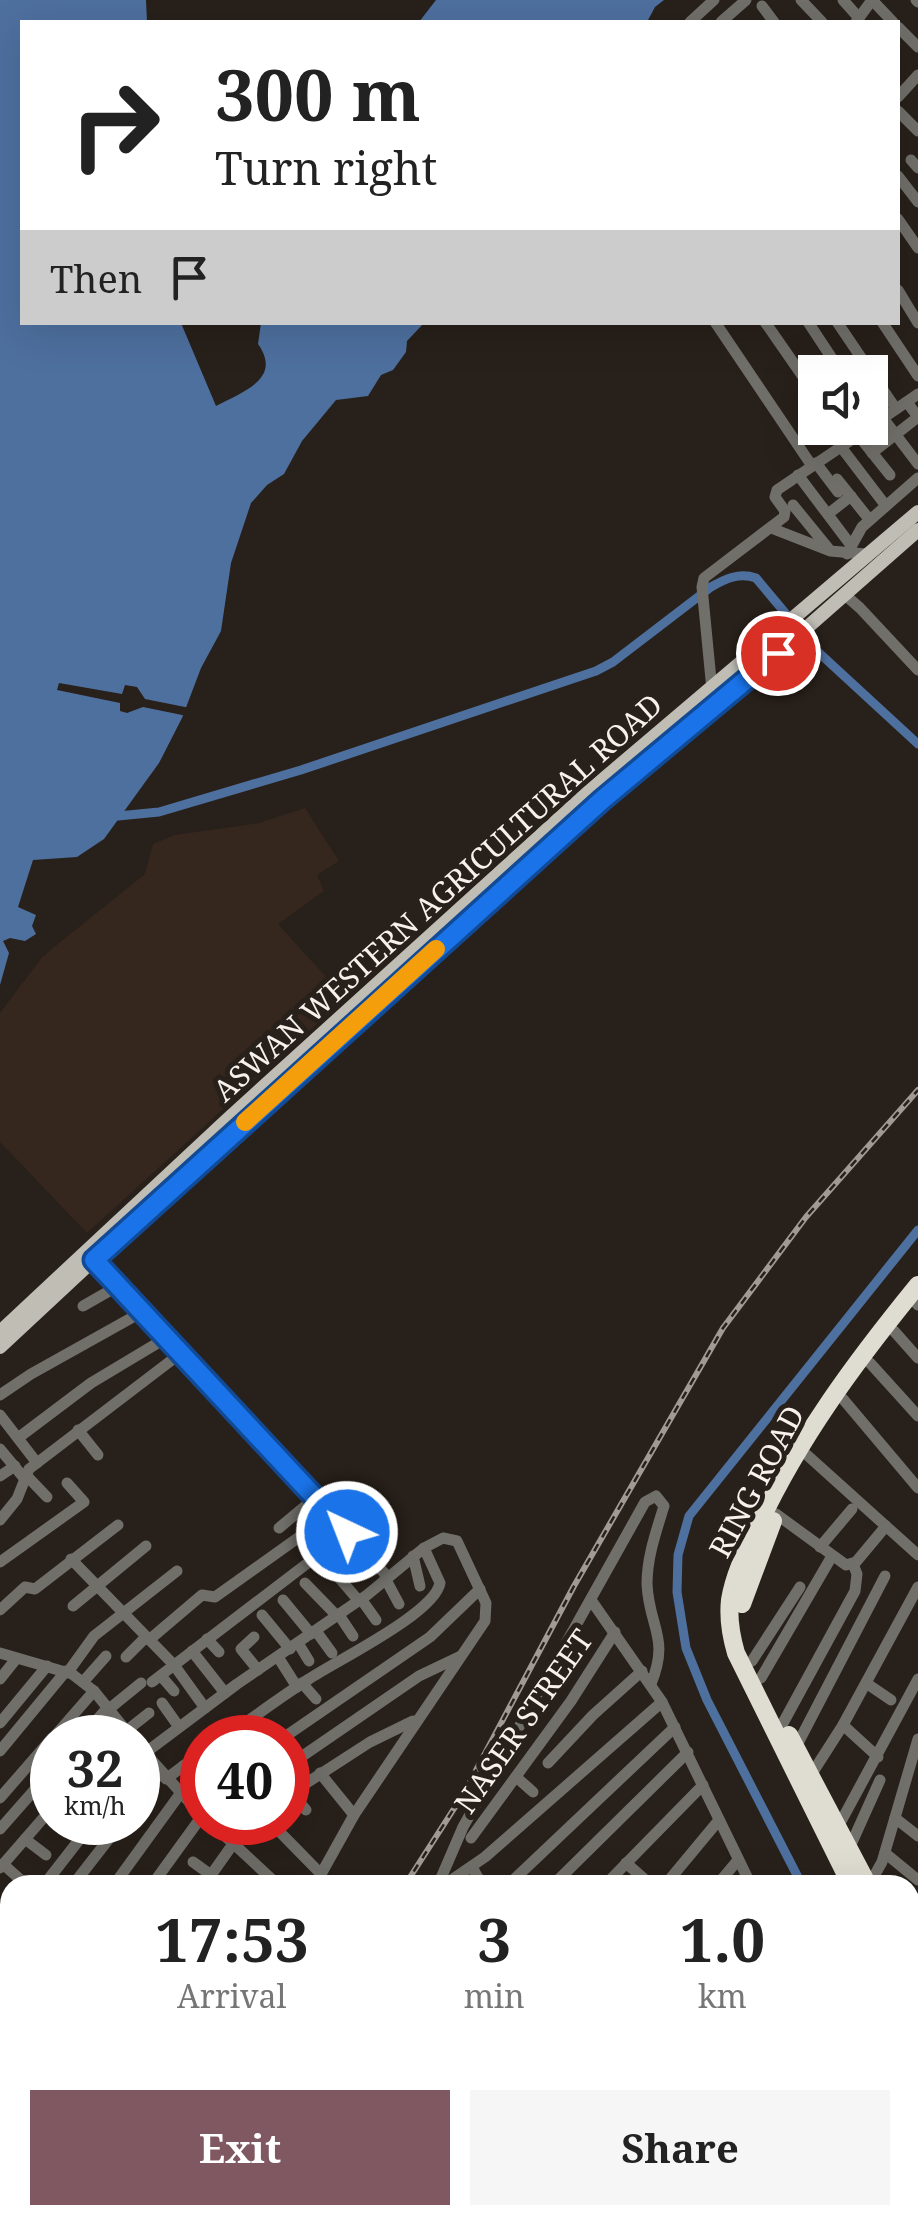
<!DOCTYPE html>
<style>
body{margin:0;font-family:"Noto Serif",serif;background:#f6f6f6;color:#222;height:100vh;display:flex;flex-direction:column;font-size:38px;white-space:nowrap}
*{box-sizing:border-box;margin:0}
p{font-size:32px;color:#767676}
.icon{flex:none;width:55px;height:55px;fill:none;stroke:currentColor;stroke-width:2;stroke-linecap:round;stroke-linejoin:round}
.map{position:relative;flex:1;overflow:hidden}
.side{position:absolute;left:0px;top:1875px;width:920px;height:350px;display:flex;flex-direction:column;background:#fff;border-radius:30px 30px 0 0;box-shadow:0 10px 40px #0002}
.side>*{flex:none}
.banner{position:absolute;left:20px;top:20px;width:880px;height:305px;border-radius:0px;box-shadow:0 10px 40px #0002;background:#fff;color:#222;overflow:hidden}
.buttons{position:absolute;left:798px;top:355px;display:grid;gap:20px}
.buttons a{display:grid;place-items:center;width:90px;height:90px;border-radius:0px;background:#fff;box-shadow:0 10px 40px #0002;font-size:50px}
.speed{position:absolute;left:30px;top:1715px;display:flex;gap:20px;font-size:50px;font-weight:700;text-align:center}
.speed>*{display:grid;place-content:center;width:130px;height:130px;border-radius:50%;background:#fff;box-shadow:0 10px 40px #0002;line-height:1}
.speed small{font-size:25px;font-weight:400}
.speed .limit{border:15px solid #d22;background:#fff;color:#111}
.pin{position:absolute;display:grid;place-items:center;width:85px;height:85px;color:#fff;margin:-42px;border:5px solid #fff;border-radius:50%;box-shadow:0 2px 10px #0007}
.me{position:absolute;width:110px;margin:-55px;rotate:317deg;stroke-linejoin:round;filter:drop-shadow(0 0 8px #0008)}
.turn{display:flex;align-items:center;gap:35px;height:210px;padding:0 30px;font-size:45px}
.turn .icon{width:130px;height:130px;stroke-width:2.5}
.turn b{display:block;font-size:70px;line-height:85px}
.then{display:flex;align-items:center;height:95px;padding:0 30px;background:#0003;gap:20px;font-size:38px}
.eta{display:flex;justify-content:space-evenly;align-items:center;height:170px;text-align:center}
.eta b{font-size:60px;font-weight:700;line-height:70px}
.primary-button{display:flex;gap:20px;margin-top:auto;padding:20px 30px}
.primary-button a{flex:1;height:115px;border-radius:0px;background:#7f5862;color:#fff;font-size:40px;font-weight:700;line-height:115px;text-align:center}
.primary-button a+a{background:#f6f6f6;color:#222}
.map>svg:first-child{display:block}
.built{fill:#35271e}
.water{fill:#4e709f}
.pier{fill:#28201a}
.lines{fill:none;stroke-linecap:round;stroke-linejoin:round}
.canal{stroke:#4e709f;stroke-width:9}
.minor{stroke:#706f6a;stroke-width:11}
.major{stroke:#bfbdb4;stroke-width:14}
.highway{stroke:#dfddd1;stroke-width:18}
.rail-casing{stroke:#a09995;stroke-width:6}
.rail{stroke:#28201a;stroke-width:2.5;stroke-dasharray:8;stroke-linecap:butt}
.route-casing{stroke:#114b97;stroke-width:25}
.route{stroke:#1a73e8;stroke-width:18}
.slow{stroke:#f59e0b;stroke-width:18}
.labels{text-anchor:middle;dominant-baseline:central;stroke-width:10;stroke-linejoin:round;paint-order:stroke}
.street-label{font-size:30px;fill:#f7f1ee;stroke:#28201a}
</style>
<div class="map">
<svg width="918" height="2225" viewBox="0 0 918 2225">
<rect width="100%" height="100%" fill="#28201a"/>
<path class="built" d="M 305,808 L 339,861 L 317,875 L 324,891 L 278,924 L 345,998 L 87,1233 L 0,1142 L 0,1013 L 43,956 L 145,874 L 153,844 L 175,835 L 259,823 Z"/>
<g class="water">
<path d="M 0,0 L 146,0 L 147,22 L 22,22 L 22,322 L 181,323 L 216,406 C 242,392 283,379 258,344 L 261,323 L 424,323 L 407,341 L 406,352 L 393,370 L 381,375 L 368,396 L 336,400 L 302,441 L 284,474 L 267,485 L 251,503 L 231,563 L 221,631 L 201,668 L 182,718 L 159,763 L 104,839 L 77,857 L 33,860 L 18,907 L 36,915 L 32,926 L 36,934 L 25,941 L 10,938 L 3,941 L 9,953 L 0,985 Z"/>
<path d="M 436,0 L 664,0 L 655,7 L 647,22 L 419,22 Z"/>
</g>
<path class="pier" d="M 59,683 L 122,694 L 125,685 L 137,687 L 145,699 L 190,708 L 187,716 L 143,707 L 127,713 L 120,711 L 120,703 L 57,690 Z"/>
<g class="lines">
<g class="canal">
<path d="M 118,816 L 159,812 L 301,770 L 596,671 L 613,662 L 711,587 C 725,579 739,572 756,578 L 817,651 L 918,744"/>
<path d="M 802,1885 L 707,1700 L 686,1648 L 677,1592 L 678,1555 L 689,1516 L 918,1230"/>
<path d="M 910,2079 L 918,2093"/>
</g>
<g class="minor">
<path d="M 801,0 L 822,22"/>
<path d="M 843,0 L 859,18"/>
<path d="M 872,0 L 893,22"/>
<path d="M 916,0 L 918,2"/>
<path d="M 762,6 L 774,22"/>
<path d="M 690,22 L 714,0"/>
<path d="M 721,22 L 746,0"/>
<path d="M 856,22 L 872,0"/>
<path d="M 898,27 L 918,47"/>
<path d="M 898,97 L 918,75"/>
<path d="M 898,111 L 918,131"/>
<path d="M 911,160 L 918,168"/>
<path d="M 898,176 L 918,202"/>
<path d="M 898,219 L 918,248"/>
<path d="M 898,290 L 918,323"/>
<path d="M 715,322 L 812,466"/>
<path d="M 765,322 L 815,394"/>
<path d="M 808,322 L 841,372"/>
<path d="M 837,322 L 896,409"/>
<path d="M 882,322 L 918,376"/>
<path d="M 883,418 L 918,464"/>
<path d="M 870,427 L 918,394"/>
<path d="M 858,435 L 890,475"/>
<path d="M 841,447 L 886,506"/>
<path d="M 872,453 L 918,417 L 907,402"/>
<path d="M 816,463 L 838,492"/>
<path d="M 798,475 L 850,544"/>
<path d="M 837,479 L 869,519"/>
<path d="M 793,505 L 828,548"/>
<path d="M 828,514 L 851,496"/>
<path d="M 771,528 L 830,551 L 866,554"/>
<path d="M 847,554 L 862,527 L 918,478"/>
<path d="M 844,594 L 860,608 L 918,670"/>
<path d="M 712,690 L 702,587 L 704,578 L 784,517 L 785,511 L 775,497 L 777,490 L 869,428"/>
<path d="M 88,1253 L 387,1576"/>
<path d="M 915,1302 L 918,1305"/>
<path d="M 83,1306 L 118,1286"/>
<path d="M 894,1331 L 918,1358"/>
<path d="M 870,1363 L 918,1416"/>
<path d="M 0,1395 L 31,1374 L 142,1312"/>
<path d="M 843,1399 L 918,1488"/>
<path d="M 0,1415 L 37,1463"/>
<path d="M 78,1430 L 98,1455"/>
<path d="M 18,1438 L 91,1383 L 166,1338"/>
<path d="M 0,1449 L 24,1478"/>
<path d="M 807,1455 L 918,1555"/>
<path d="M 25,1474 L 47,1497"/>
<path d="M 0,1476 L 15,1466"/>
<path d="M 776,1514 L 846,1565 L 856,1562 L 886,1526"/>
<path d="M 0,1520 L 17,1499 L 29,1469 L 181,1353"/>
<path d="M 279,1528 L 315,1498"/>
<path d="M 820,1547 L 852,1509"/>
<path d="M 413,1556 L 420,1586"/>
<path d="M 71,1559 L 174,1665 L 205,1708"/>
<path d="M 0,1562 L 84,1502 L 67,1483"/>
<path d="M 328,1565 L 359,1601"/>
<path d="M 385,1578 L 399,1604"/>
<path d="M 305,1583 L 337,1616"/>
<path d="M 361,1599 L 376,1620"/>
<path d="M 283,1600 L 311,1634"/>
<path d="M 591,1600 L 662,1702 L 751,1885"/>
<path d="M 73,1606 L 146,1546"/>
<path d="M 0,1610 L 25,1587 L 35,1589 L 118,1525"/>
<path d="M 262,1615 L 290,1649"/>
<path d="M 339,1615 L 353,1636"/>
<path d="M 316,1631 L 332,1653"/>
<path d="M 254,1637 L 241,1649 L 258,1670"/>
<path d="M 207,1639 L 219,1652"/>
<path d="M 149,1640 L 202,1595 L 215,1597 L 330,1515"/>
<path d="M 298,1643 L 309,1661"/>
<path d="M 192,1651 L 225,1693"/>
<path d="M 0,1653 L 72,1674 L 94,1691 L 132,1738"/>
<path d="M 126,1657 L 146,1637"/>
<path d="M 278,1657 L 297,1687"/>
<path d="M 752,1661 L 800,1587"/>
<path d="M 68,1672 L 94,1636 L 177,1571"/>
<path d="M 161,1676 L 174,1691"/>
<path d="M 761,1678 L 832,1556"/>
<path d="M 0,1679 L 16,1659"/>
<path d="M 83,1682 L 106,1656"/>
<path d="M 152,1682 L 347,1533"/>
<path d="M 302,1683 L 316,1699"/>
<path d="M 866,1683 L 891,1700"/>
<path d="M 162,1703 L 179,1727"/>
<path d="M 109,1709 L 141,1683"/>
<path d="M 0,1723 L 47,1666"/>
<path d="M 783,1723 L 855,1591 L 857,1574 L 853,1564"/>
<path d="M 843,1725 L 878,1757"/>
<path d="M 126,1731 L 149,1713"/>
<path d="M 53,1738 L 94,1691"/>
<path d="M 81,1738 L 108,1707"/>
<path d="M 224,1738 C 253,1718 280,1697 309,1679 C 336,1661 435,1613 440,1583 L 424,1548"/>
<path d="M 283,1738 L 430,1637 L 480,1589"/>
<path d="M 138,1745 L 202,1816"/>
<path d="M 796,1747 L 885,1576"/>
<path d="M 0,1751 L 66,1671"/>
<path d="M 145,1753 L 237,1684 L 367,1595 L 424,1548 L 443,1538 L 457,1541 L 486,1603 L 485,1621 L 354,1815 L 315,1885"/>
<path d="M 548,1763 L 593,1715 L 642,1671"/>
<path d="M 183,1766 L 194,1784"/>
<path d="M 288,1766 L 419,1676 L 461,1656"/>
<path d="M 320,1773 L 354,1815"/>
<path d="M 811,1775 L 843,1725 L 918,1587"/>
<path d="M 516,1777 L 533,1792"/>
<path d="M 166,1779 L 202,1752"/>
<path d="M 291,1793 L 306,1810"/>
<path d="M 288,1795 L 370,1742 L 413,1721"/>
<path d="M 0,1798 L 52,1738"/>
<path d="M 138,1803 L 160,1773"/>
<path d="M 190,1804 L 202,1795"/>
<path d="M 895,1818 L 918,1836"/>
<path d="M 59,1822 L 67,1829"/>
<path d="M 210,1822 L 278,1885"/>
<path d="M 270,1822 L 321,1874"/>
<path d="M 838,1827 L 918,1679"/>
<path d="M 0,1829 L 52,1770"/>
<path d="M 227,1838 L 248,1822"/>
<path d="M 471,1838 L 571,1701 L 615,1632"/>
<path d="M 25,1839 L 46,1855"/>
<path d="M 849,1849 L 880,1780"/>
<path d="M 885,1853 L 918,1880"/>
<path d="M 193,1862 L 211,1875"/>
<path d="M 626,1863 L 651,1885"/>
<path d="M 3,1864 L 23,1882"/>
<path d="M 472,1867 L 482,1885"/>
<path d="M 0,1868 L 52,1808"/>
<path d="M 44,1885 L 93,1822"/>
<path d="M 73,1885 L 122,1822"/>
<path d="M 114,1885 L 180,1794"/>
<path d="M 152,1885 L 202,1816"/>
<path d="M 204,1885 L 233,1844"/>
<path d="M 438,1885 L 463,1827 L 645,1502 L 656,1496 L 664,1506 C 656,1532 647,1557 647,1584 C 649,1628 670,1637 651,1684"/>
<path d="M 444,1885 L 485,1857 L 662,1702"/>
<path d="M 508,1885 L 675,1727"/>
<path d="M 553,1885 L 688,1752"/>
<path d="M 605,1885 L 703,1785"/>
<path d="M 665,1885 L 719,1820"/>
<path d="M 717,1885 L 738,1860"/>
<path d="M 869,1885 L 882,1862 L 918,1739"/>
<path d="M 910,1914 L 918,1920"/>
<path d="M 0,1942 L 10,1929"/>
<path d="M 0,1973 L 10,1982"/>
<path d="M 0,2032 L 10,2020"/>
<path d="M 0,2059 L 10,2069"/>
<path d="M 0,2157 L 10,2145"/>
<path d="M 910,2182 L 918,2197"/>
<path d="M 77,2215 L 88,2225"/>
<path d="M 332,2215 L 346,2225"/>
<path d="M 408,2215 L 427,2225"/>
<path d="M 472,2215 L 481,2225"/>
<path d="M 588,2215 L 606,2225"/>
<path d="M 0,2223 L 3,2225"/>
<path d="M 33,2225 L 41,2215"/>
<path d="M 143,2225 L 147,2215"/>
<path d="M 159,2225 L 164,2215"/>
<path d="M 261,2225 L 266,2215"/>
<path d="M 295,2225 L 304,2215"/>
<path d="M 357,2225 L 363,2215"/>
<path d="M 432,2225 L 437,2215"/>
<path d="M 503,2225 L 527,2215"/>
<path d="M 677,2225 L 688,2215"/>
<path d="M 738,2225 C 766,2216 801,2225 826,2215"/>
<path d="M 888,2225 L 909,2215"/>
</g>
<g class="major">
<path d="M 0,1332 L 227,1120 L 592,789 L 918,512"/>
<path d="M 0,1347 L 164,1194 L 602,800 L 778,653 L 918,530"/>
<path d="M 910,2034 L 918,2025"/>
<path d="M 910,2055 L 918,2052"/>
<path d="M 621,2225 L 631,2215"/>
</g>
<g class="highway">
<path d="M 742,1604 L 773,1521"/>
<path d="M 789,1735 L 868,1885"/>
<path d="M 851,1885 L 736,1653 C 731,1636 728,1618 730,1600 C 734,1575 746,1551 757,1528 C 798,1439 856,1361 918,1285"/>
<path d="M 910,1966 L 918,1981"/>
<path d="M 910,2004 L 918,2020"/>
</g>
<g class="rail-casing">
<g id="rail">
<path d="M 405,1885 L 464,1793 L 574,1586 L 723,1328 L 806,1217 L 918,1090"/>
<path d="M 217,2225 L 222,2215"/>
</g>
</g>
<use href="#rail" class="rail"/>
</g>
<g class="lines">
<g class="route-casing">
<path id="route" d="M 347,1532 L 94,1260 L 602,800 L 778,653"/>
</g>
<use href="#route" class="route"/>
<path class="slow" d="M 245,1122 L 436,949"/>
</g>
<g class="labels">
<g class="street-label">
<text transform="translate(437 897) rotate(-42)">ASWAN WESTERN AGRICULTURAL ROAD</text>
<text transform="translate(756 1481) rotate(-62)">RING ROAD</text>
<text transform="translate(523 1721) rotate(-55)">NASER STREET</text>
</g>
</g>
</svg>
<div class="buttons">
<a><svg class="icon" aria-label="sound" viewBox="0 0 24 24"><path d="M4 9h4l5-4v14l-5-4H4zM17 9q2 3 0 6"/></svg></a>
</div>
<div class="speed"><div>32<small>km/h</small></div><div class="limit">40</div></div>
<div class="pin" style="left:778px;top:653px;background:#d93025"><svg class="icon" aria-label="arrive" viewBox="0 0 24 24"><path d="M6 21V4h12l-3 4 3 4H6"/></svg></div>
<svg class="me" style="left:347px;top:1532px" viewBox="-20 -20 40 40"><circle r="17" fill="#1a73e8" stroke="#fff" stroke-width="3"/><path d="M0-11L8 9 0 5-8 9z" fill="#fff"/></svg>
<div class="banner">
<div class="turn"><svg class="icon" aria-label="right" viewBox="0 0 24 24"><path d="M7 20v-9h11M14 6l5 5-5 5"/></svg><div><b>300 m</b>Turn right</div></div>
<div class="then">Then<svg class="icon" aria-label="arrive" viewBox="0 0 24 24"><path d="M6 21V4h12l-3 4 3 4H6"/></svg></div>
</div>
<section class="side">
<div class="eta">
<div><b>17:53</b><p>Arrival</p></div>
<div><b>3</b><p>min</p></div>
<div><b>1.0</b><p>km</p></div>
</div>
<div class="primary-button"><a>Exit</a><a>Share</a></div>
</section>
</div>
